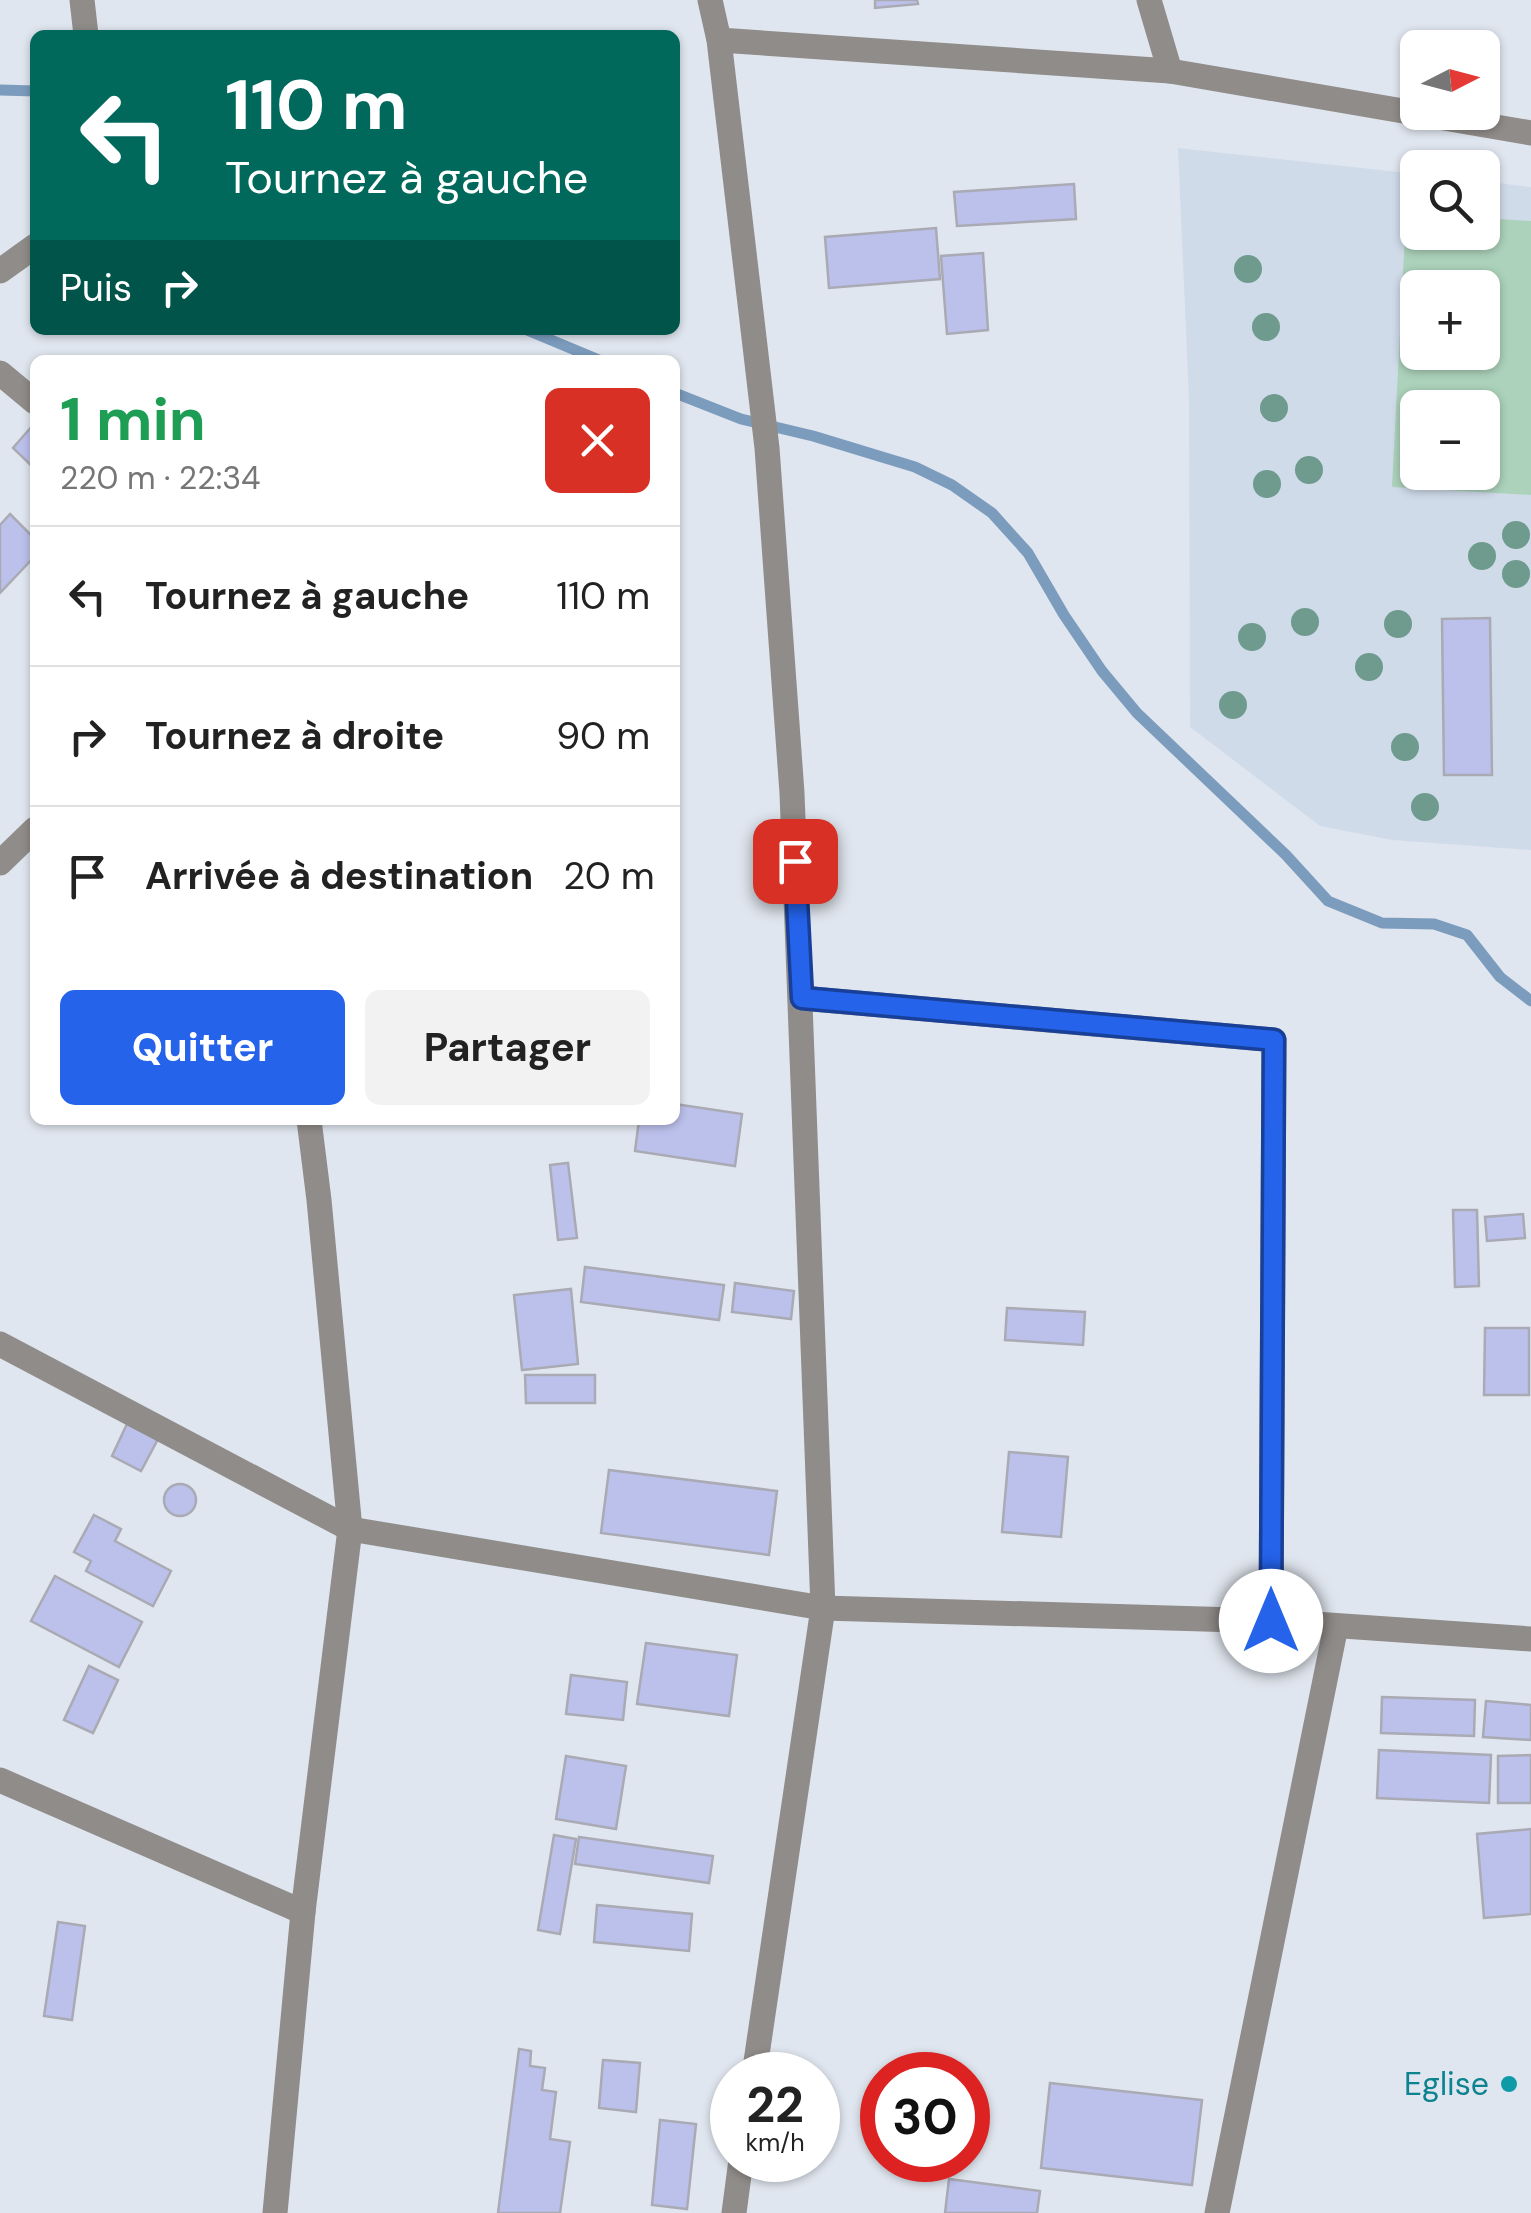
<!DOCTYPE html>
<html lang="fr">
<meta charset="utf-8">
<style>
body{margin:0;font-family:"DM Sans",sans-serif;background:#f2f2f2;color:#222;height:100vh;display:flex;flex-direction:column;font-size:38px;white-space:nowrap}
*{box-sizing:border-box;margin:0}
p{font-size:32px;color:#767676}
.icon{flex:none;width:55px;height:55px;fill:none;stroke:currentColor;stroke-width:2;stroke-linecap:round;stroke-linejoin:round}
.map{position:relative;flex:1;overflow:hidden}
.details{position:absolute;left:30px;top:355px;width:650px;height:770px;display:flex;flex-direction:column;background:#fff;border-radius:15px;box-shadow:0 2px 8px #0004}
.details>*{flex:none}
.top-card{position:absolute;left:30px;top:30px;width:650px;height:305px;border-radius:15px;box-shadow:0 2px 8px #0004;background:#00695c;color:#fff;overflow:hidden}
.needle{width:65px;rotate:84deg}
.buttons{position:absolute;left:1400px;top:30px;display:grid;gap:20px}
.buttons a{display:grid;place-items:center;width:100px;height:100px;border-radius:15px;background:#fff;box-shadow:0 2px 8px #0004;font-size:50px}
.speed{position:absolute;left:710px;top:2052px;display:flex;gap:20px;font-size:50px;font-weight:700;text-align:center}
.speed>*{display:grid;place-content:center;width:130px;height:130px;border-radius:50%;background:#fff;box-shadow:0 2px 8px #0004;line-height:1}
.speed small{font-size:25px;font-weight:400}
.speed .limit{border:15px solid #d22;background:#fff;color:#111}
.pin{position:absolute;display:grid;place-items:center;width:85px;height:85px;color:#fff;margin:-42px;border-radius:20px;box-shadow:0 5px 15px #0006}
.me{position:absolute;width:110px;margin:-55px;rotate:0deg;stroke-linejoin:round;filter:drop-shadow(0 0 8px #0008)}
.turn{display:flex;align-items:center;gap:35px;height:210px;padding:0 30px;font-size:45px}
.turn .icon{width:130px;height:130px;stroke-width:2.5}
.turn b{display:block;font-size:70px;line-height:85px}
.then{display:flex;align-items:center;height:95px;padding:0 30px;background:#0003;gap:20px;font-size:38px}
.round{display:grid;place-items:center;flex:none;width:105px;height:105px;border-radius:15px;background:#f2f2f2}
.headline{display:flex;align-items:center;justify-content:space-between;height:170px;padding:0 30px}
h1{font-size:60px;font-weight:700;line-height:75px;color:#1e9e55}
.button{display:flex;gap:20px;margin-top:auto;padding:20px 30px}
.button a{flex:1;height:115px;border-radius:15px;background:#2563eb;color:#fff;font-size:40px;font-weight:700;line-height:115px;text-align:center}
.button a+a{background:#f2f2f2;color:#222}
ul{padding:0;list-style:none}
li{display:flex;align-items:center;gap:30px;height:140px;padding:0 30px;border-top:2px solid #e0e0e0}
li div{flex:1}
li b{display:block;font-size:38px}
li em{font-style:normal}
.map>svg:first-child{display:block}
.built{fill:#d0dbea;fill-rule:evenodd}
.green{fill:#acd2bb;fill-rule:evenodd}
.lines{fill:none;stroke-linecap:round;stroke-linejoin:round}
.stream{stroke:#7c9cbd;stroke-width:11}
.building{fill:#bcc1ec;stroke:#a9aab3;stroke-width:2.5}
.minor{stroke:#908c8a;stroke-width:25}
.tree{fill:#6e9b8d}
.route-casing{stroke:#184099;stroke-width:25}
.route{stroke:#2563eb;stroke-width:18}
.culture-dot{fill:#0f9aa8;stroke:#e0e6ef;stroke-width:4}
.labels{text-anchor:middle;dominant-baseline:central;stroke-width:9;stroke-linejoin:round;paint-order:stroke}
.culture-label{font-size:32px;fill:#0d838f;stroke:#e0e6ef;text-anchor:end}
</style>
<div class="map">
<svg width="1531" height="2213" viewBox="0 0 1531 2213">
<rect width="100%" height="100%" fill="#e0e6ef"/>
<path class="built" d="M 1178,148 L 1417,174 L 1418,232 L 1482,232 L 1483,181 L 1531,187 L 1531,850 L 1392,840 L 1320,826 L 1190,727 L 1189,400 ZM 1418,288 L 1482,288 L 1482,352 L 1418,352 ZM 1418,408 L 1482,408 L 1482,472 L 1418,472 Z"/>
<path class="green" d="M 1406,214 L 1417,215 L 1418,232 L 1482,232 L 1483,218 L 1531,221 L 1531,495 L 1392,487 ZM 1418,288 L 1482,288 L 1482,352 L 1418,352 ZM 1418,408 L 1482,408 L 1482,472 L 1418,472 Z"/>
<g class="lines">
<g class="stream">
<path d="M 0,90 L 35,91"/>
<path d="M 527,330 L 599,360"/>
<path d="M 675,393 L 741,419 L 813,436 L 915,467 L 952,485 L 992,513 L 1028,553 L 1064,615 L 1102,671 L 1137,713 L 1286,855 L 1328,901 L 1382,923 L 1434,924 L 1467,935 L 1500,977 L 1531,1001"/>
</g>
</g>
<g class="building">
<path d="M 875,0 L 917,0 L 918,4 L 875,8 Z"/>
<path d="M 1074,184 L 1076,219 L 957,226 L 954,192 Z"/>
<path d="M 936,228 L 940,279 L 829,288 L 825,237 Z"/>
<path d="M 983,253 L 988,330 L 947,334 L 941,256 Z"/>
<path d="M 33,425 L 35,427 L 35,469 L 13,448 Z"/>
<path d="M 10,514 L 35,539 L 35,556 L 0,593 L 0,525 Z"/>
<path d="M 1490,618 L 1492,775 L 1444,775 L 1442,619 Z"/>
<path d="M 675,1104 L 742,1114 L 735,1166 L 635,1151 L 639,1120 L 675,1120 Z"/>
<path d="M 568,1163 L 577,1238 L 558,1240 L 550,1165 Z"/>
<path d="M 1453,1210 L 1477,1210 L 1479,1286 L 1455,1287 Z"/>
<path d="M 1523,1214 L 1525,1238 L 1487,1241 L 1485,1217 Z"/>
<path d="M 585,1267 L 724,1285 L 719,1320 L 581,1302 Z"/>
<path d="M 735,1283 L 794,1291 L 791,1319 L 732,1312 Z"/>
<path d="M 571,1289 L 578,1364 L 522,1370 L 514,1295 Z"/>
<path d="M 1007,1308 L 1085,1312 L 1083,1345 L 1005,1340 Z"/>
<path d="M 1485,1328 L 1529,1328 L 1529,1395 L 1484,1395 Z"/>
<path d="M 525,1375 L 595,1375 L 595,1403 L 526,1403 Z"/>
<path d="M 127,1424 L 158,1439 L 141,1471 L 112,1456 Z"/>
<path d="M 1009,1452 L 1068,1457 L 1061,1537 L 1002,1532 Z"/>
<path d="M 609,1470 L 777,1491 L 769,1555 L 601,1533 Z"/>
<circle cx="180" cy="1500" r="16"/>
<path d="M 94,1515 L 121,1529 L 115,1541 L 171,1571 L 153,1606 L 86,1571 L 91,1561 L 74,1552 Z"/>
<path d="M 55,1576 L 142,1622 L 119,1667 L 31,1621 Z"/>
<path d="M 646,1643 L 737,1655 L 729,1716 L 637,1704 Z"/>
<path d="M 89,1666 L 118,1680 L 93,1733 L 64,1720 Z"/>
<path d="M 571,1675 L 627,1682 L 623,1720 L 566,1714 Z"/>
<path d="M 1382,1697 L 1475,1700 L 1474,1736 L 1381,1733 Z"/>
<path d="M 1486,1701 L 1531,1705 L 1531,1740 L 1483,1737 Z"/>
<path d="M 1379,1750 L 1491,1755 L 1489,1803 L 1377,1798 Z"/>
<path d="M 1531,1755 L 1531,1803 L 1498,1803 L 1498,1756 Z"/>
<path d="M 566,1756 L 626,1766 L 616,1829 L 556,1819 Z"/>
<path d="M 1531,1829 L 1531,1914 L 1484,1918 L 1477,1834 Z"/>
<path d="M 554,1835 L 576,1839 L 560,1934 L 538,1930 Z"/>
<path d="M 579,1837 L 713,1856 L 709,1883 L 575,1864 Z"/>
<path d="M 597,1905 L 692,1914 L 689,1951 L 594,1942 Z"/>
<path d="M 58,1922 L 85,1926 L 72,2020 L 44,2016 Z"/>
<path d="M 519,2049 L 531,2051 L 530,2066 L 545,2068 L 542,2090 L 556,2092 L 550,2139 L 570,2142 L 560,2213 L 498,2213 Z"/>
<path d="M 603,2060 L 640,2063 L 636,2112 L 599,2108 Z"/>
<path d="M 1050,2083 L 1202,2100 L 1192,2185 L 1041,2168 Z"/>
<path d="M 660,2120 L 696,2124 L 687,2209 L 652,2205 Z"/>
<path d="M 949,2179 L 1040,2191 L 1037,2213 L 945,2213 Z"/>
</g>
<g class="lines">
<g class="minor">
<path d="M 82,0 L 86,35"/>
<path d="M 710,0 L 719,40 L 767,448 L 792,793 L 823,1608 L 754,2075"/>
<path d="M 1149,0 L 1170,71"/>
<path d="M 719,40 L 1170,71 L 1531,133"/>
<path d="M 0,271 L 35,246"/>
<path d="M 0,373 L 35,402"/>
<path d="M 0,863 L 35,829"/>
<path d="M 801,998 L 1274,1040 L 1271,1621"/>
<path d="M 0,1344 L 350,1529 L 823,1608 L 1271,1621 L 1531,1639"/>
<path d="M 0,1780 L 303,1912"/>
<path d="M 275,2213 L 303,1912 L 350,1529 L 319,1200 L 309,1120"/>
<path d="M 734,2213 L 741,2160"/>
<path d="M 1217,2213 L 1336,1626"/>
</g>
</g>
<g class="tree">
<circle cx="1248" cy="269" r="14"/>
<circle cx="1266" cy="327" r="14"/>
<circle cx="1274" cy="408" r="14"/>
<circle cx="1309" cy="470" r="14"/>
<circle cx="1267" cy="484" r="14"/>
<circle cx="1516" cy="535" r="14"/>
<circle cx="1482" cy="556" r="14"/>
<circle cx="1516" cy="574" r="14"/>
<circle cx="1305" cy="622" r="14"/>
<circle cx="1398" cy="624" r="14"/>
<circle cx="1252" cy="637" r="14"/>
<circle cx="1369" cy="667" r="14"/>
<circle cx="1233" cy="705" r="14"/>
<circle cx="1405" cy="747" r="14"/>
<circle cx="1425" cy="807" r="14"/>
</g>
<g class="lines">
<g class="route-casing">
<path id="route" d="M 795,861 L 802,998 L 1274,1040 L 1271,1621"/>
</g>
<use href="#route" class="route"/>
</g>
<circle class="culture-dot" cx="1509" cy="2084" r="10"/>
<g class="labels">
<g class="culture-label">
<text x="1489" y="2084">Eglise</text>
</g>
</g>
</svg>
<div class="buttons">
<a><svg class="needle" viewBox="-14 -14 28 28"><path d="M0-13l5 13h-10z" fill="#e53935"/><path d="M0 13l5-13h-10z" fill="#767676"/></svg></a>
<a><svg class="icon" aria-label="search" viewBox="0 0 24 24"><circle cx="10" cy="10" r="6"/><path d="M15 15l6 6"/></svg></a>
<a>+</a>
<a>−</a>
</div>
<div class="speed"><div>22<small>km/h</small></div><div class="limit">30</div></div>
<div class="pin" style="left:795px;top:861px;background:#d93025"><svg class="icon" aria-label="arrive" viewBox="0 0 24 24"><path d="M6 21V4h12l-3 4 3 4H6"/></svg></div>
<svg class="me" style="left:1271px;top:1621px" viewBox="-20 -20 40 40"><circle r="19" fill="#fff"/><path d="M0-13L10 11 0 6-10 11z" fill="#2563eb"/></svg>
<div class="top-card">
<div class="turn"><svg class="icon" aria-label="left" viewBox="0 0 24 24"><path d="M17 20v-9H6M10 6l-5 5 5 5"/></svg><div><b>110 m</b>Tournez à gauche</div></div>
<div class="then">Puis<svg class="icon" aria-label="right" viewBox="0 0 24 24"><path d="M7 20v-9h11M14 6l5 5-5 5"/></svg></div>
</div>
<section class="details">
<div class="headline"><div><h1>1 min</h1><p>220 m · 22:34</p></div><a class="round" style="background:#d93025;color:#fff"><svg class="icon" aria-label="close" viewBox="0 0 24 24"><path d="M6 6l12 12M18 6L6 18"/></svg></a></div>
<ul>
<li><svg class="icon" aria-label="left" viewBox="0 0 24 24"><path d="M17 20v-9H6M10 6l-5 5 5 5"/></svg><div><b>Tournez à gauche</b></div><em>110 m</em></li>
<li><svg class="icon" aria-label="right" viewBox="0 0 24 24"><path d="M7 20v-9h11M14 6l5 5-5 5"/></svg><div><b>Tournez à droite</b></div><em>90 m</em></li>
<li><svg class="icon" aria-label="arrive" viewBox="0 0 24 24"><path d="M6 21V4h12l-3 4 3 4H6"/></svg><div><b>Arrivée à destination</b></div><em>20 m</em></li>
</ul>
<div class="button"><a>Quitter</a><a>Partager</a></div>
</section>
</div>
